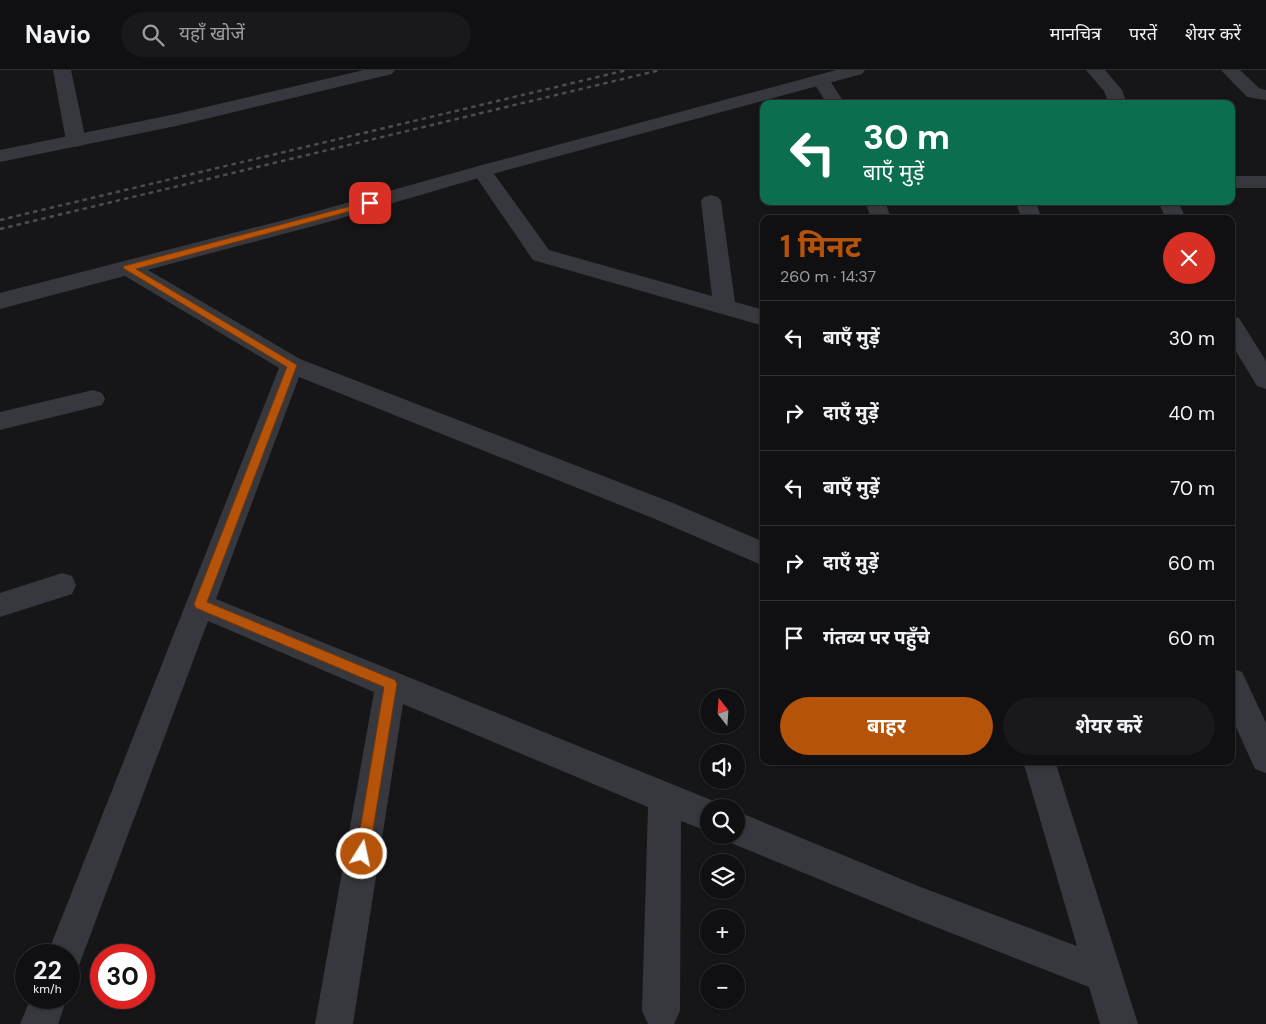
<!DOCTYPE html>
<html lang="hi">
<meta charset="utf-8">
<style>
body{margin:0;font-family:"DM Sans","Noto Sans Devanagari",sans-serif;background:#19191b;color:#f1f3f6;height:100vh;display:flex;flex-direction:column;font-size:19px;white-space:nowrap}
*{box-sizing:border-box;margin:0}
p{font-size:16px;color:#9c9d9f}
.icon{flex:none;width:28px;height:28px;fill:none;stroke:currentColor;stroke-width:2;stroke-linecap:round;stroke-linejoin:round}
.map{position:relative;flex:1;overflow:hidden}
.details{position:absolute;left:760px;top:145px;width:475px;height:550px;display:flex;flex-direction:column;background:#101012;border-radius:10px;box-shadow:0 1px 4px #0004,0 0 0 1px #303032}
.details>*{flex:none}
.hud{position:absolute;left:760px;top:30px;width:475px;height:105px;border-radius:10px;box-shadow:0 1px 4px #0004,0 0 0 1px #303032;background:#0b6e4f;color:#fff;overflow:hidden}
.needle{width:32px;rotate:343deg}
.buttons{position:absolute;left:700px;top:619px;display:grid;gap:10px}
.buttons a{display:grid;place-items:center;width:45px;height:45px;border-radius:50%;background:#101012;box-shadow:0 1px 4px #0004,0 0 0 1px #303032;font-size:25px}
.speed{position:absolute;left:15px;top:874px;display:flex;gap:10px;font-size:25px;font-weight:700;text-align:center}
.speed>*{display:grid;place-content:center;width:65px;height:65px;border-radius:50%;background:#101012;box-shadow:0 1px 4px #0004,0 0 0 1px #303032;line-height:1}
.speed small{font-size:12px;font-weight:400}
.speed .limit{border:8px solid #d22;background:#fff;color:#111}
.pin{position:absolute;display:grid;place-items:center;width:42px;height:42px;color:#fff;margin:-21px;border-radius:10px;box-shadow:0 2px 8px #0006}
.me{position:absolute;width:55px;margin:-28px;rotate:10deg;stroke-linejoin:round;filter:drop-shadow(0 0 4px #0008)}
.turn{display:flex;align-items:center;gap:18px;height:105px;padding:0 20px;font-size:22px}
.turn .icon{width:65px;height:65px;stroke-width:2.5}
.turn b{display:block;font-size:35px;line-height:42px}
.round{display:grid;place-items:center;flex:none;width:52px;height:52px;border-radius:26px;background:#19191b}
.headline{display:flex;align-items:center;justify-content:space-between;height:85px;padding:0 20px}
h1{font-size:30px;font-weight:700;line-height:38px;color:#b45309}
.button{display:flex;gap:10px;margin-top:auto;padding:10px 20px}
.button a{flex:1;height:58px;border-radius:30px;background:#b45309;color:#fff;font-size:20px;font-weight:700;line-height:58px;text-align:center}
.button a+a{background:#19191b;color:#f1f3f6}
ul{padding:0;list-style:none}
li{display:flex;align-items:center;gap:15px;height:75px;padding:0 20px;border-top:1px solid #303032}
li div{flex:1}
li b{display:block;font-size:19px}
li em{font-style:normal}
header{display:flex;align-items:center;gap:30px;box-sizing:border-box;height:70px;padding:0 25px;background:#101012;border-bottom:1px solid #303032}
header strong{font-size:24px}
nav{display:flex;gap:28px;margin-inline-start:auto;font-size:18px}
.search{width:350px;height:45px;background:#19191b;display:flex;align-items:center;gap:12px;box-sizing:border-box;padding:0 18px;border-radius:28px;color:#9c9d9f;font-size:19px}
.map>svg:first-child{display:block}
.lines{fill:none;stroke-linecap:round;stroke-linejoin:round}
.minor{fill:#37383d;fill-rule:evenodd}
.tertiary{fill:#37383d;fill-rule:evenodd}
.rail{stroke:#4a4c52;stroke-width:2.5;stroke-dasharray:4.5 4;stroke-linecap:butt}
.route{fill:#b45309;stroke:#753606}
</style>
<header>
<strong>Navio</strong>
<div class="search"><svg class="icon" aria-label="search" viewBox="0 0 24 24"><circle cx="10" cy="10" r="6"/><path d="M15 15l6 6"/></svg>यहाँ खोजें</div>
<nav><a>मानचित्र</a><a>परतें</a><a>शेयर करें</a></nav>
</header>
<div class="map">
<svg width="1266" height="954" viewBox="0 0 1266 954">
<rect width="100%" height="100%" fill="#161618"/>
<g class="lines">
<g class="minor">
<path d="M 53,0 L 71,0 L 86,71 L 83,75 L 76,77 L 69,75 L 66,71 Z"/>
<path d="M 1086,0 L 1105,0 L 1122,20 L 1127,34 L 1109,34 L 1104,21 Z"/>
<path d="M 1221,0 L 1240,0 L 1259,18 L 1266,20 L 1266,30 L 1247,27 Z"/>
<path d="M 821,5 L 827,6 L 845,34 L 827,34 L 812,10 L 815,6 Z"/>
<path d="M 482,95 L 489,97 L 549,180 L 712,226 L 701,131 L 704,127 L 711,125 L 718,127 L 721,131 L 735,232 L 764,240 L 764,256 L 533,190 L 472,101 L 475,97 Z"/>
<rect x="1231" y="106" width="35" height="12"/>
<path d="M 865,131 L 885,131 L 891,149 L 871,149 Z"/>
<path d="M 1015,131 L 1035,131 L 1042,149 L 1022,149 Z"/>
<path d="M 1158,131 L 1178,131 L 1186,149 L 1166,149 Z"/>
<path d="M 128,191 L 136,193 L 300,289 L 673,433 L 764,472 L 764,496 L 655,449 L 299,307 L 216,529 L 721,734 L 722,738 L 709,738 L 709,762 L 681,751 L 680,941 L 674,954 L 648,954 L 642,941 L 648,737 L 403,634 L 353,954 L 315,954 L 374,622 L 208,551 L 78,898 L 69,901 L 69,885 L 47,885 L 279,298 L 120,203 L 117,198 L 120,193 Z"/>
<path d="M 1231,246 L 1239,248 L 1266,291 L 1266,319 L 1257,316 L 1231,273 Z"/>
<path d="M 93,320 L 102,323 L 105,329 L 102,335 L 0,360 L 0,342 Z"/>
<path d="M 62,503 L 72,506 L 76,515 L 72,524 L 0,547 L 0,523 Z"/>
<path d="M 1231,598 L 1242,602 L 1266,653 L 1266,703 L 1255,699 L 1231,646 Z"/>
<path d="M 1023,691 L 1055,691 L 1138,954 L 1100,954 L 1089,917 L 918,850 L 724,770 L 722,765 L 736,765 L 736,741 L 918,816 L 1077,876 Z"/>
<path d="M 31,928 L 67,928 L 58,954 L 20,954 Z"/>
</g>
<g class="tertiary">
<path d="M 364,0 L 395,0 L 392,4 L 176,56 L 0,92 L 0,80 L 176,44 Z"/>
<path d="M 836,0 L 865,0 L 862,4 L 489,105 L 321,154 L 0,239 L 0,223 L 307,144 L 475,97 Z"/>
</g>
<g class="rail">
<path d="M 0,150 L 627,0"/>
<path d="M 0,159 L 660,0"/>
</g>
</g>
<path class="route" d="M 370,131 L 374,133 L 373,135 L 136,199 L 297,295 L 207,532 L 395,610 L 397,614 L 369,784 L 367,789 L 362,791 L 358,789 L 356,784 L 384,617 L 196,538 L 194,534 L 287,297 L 123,198 L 124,196 Z"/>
</svg>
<div class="buttons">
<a><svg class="needle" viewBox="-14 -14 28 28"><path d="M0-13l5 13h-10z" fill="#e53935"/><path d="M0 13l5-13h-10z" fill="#9c9d9f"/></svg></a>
<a><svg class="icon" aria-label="sound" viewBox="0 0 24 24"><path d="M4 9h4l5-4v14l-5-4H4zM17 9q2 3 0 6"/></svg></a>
<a><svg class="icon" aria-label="search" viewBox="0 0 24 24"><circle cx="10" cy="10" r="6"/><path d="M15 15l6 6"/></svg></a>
<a><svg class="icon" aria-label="layers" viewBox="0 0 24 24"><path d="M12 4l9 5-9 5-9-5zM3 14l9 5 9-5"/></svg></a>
<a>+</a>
<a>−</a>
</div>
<div class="speed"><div>22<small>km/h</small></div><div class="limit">30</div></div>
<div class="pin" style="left:370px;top:133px;background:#d93025"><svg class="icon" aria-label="arrive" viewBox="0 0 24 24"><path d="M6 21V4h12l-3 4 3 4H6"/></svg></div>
<svg class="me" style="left:362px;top:784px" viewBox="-20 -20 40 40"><circle r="17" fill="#b45309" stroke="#fff" stroke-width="3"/><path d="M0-11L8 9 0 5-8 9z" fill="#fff"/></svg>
<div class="hud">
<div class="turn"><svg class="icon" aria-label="left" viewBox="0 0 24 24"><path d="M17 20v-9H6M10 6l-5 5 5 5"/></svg><div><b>30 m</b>बाएँ मुड़ें</div></div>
</div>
<section class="details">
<div class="headline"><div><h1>1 मिनट</h1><p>260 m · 14:37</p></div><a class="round" style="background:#d93025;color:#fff"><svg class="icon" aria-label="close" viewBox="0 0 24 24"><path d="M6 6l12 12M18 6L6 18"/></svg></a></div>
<ul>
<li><svg class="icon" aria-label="left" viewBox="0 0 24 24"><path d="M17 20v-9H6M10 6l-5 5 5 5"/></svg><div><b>बाएँ मुड़ें</b></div><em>30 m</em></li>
<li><svg class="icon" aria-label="right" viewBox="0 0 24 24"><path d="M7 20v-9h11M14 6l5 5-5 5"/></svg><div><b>दाएँ मुड़ें</b></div><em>40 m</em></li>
<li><svg class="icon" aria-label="left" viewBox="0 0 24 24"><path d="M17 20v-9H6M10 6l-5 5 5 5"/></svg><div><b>बाएँ मुड़ें</b></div><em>70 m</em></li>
<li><svg class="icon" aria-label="right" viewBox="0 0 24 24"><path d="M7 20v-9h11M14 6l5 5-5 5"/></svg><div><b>दाएँ मुड़ें</b></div><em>60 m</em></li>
<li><svg class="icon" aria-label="arrive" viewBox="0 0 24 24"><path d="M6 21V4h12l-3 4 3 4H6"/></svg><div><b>गंतव्य पर पहुँचे</b></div><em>60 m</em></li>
</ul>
<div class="button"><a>बाहर</a><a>शेयर करें</a></div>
</section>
</div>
